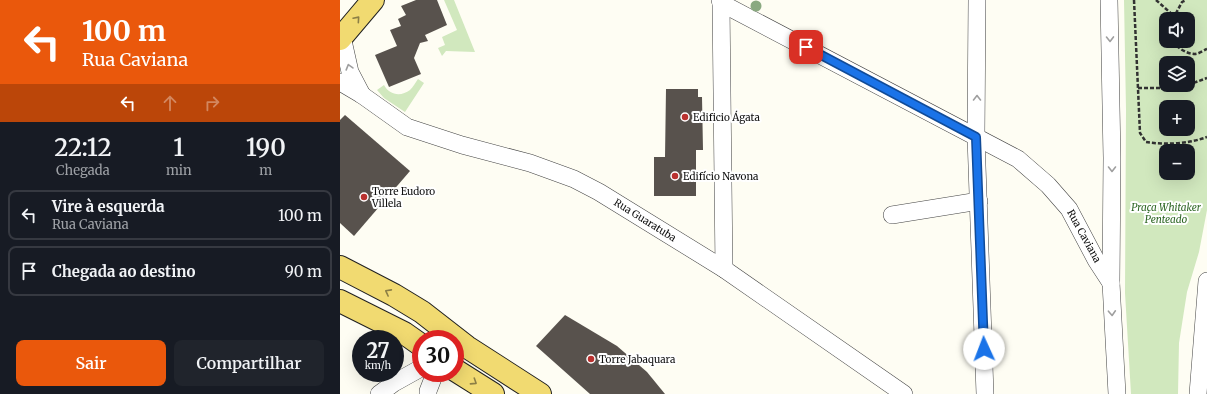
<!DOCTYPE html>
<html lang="pt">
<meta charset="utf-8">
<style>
body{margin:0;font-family:Merriweather,serif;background:#20242c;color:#f1f3f6;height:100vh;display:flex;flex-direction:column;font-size:15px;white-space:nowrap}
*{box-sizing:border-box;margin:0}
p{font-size:13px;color:#9ea1a6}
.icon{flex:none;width:22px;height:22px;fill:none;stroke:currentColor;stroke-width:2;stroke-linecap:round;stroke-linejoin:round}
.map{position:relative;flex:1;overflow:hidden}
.drawer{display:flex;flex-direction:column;background:#171b24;width:340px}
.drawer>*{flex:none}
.top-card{background:#ea580c;color:#fff;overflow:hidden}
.buttons{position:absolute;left:819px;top:12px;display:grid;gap:8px}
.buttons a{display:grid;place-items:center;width:36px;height:36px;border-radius:8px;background:#171b24;box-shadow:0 4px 16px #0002;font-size:20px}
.speed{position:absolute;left:12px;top:330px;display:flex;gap:8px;font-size:20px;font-weight:700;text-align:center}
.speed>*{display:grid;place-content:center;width:52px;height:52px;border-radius:50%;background:#171b24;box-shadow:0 4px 16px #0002;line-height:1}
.speed small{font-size:10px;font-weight:400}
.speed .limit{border:6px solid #d22;background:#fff;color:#111}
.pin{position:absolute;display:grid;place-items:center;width:34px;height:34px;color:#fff;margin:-17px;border-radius:8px;box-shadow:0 2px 6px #0006}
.me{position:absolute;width:44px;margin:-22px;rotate:358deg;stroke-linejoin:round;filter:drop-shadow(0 0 3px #0008)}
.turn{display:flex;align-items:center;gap:14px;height:84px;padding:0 16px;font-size:18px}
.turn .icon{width:52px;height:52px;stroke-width:2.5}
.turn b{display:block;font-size:28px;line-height:34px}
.lanes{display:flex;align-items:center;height:38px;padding:0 16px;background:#0003;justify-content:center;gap:20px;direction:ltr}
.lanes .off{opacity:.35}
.eta{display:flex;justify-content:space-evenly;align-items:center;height:68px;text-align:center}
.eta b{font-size:24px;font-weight:600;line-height:28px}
.action{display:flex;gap:8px;margin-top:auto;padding:8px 16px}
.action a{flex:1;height:46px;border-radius:8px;background:#ea580c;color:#fff;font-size:16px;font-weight:600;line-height:46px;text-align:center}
.action a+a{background:#20242c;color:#f1f3f6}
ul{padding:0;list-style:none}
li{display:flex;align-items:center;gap:12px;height:50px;margin:0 8px 6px;padding:0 8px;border:2px solid #363941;border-radius:8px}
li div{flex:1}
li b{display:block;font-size:15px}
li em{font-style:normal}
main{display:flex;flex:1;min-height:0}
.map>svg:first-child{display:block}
.green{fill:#d1e8be;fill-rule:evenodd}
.building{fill:#58524d}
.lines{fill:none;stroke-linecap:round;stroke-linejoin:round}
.minor-casing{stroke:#434343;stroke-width:18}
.major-casing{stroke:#212121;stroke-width:24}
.path{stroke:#323232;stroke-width:2.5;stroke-dasharray:4 2;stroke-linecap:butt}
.minor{stroke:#fff;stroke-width:17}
.major{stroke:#f1da71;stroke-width:22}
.tree{fill:#8aa981}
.oneway{stroke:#8c7f45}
.oneway2{stroke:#9f9f9f}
.route-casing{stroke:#114b97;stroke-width:10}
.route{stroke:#1a73e8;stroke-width:7}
.poi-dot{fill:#b9312f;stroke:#fff;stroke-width:1.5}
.labels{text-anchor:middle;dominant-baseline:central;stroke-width:4;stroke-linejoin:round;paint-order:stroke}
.poi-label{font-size:10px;fill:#101010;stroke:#fff;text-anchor:start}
.park-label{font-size:10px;font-style:italic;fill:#2c6523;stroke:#fff}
.street-label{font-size:10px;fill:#101010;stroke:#fff}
</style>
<main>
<section class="drawer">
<div class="top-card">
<div class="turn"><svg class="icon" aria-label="left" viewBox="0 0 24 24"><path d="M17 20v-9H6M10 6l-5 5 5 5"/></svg><div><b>100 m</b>Rua Caviana</div></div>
<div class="lanes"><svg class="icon" aria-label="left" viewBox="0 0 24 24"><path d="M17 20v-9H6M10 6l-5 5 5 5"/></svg><svg class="icon off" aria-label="ahead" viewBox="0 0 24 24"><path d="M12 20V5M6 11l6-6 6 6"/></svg><svg class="icon off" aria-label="right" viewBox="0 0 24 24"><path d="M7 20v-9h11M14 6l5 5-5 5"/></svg></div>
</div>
<div class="eta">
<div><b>22:12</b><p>Chegada</p></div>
<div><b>1</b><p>min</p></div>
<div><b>190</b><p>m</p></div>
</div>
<ul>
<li><svg class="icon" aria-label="left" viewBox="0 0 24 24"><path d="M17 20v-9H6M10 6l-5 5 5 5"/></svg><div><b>Vire à esquerda</b><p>Rua Caviana</p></div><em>100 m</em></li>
<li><svg class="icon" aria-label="arrive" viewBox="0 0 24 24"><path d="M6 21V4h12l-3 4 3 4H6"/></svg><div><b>Chegada ao destino</b></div><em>90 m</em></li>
</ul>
<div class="action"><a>Sair</a><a>Compartilhar</a></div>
</section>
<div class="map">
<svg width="867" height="394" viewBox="0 0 867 394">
<rect width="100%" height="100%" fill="#fefdf3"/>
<g class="green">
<path d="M 104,0 L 114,0 L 135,52 L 106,51 L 102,56 L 98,48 L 105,45 L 102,37 L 117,30 Z"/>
<path d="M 784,0 L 867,0 L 867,210 L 859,252 L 847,292 L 839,343 L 838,394 L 791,394 L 785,293 L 786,110 ZM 826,19 L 848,19 L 848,41 L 826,41 ZM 826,63 L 848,63 L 848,85 L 826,85 ZM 826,107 L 848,107 L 848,129 L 826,129 ZM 826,151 L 848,151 L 848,173 L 826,173 Z"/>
<path d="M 78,79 L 84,83 L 65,112 L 44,98 L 37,90 L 44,85 C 49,95 61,97 70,90 C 73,87 76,82 78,79 Z"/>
</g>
<g class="building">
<path d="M 76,0 L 97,0 L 107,25 L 85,35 L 88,41 L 80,43 L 74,58 L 81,74 L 49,87 L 35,55 L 57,46 L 50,30 L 61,26 L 58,19 L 66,15 L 61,6 Z"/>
<path d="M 326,89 L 358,89 L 358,97 L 362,97 L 363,150 L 356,150 L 356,196 L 314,196 L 314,157 L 325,157 Z"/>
<path d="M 5,115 L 70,171 L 14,236 L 0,223 L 0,120 Z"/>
<path d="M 225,315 L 277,346 L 307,372 L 325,394 L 250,394 L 196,346 Z"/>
</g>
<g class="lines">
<g class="minor-casing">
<g id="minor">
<path d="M 380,0 L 381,3 L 384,269"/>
<path d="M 637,0 L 636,137 L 645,394"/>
<path d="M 769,0 L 772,158 L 771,283 L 777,394"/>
<path d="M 381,3 L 678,159 L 708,185 L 729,209 L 756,260 L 771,283"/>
<path d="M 2,36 L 10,72 L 22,95"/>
<path d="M 0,82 L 22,95 L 67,127 L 122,145 L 190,163 L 234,179 L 259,192 L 384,269 L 564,394"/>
<path d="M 552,215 L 639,201"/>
<path d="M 39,394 L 54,383 L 81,368"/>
<path d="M 88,394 L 88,391 L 95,373"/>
<path d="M 858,394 L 867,281"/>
</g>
</g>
<g class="major-casing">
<g id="major">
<path d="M 0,39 L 33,0"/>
<path d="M 0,267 L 54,295 L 82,312 L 127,347 L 200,394"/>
<path d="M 0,301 L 64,333 L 81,345"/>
<path d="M 115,370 L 153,394"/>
</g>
</g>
<g class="path">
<path d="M 794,0 L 800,133 L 806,142 C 825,145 848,144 867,137"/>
<path d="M 816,0 L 834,16"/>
<path d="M 833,19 L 842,2 L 846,0"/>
<path d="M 833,41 C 837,48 847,54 855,54 C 859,54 864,50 867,49"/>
<path d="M 848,85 L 867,78"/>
<path d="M 798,88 L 832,88 L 847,85"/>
</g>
<use href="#minor" class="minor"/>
<use href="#major" class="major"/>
</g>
<circle class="tree" cx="416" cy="6" r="5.5"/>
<defs><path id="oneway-chevron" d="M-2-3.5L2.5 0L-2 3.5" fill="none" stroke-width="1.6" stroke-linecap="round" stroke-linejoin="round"/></defs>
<g class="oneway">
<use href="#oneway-chevron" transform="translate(17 19) rotate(-49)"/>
<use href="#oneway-chevron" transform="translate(48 292) rotate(-152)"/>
<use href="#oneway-chevron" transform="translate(134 382) rotate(33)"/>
</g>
<g class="oneway2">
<use href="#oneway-chevron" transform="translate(770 39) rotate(89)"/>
<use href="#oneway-chevron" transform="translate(9 67) rotate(-106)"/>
<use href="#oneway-chevron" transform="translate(637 98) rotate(-90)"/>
<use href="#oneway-chevron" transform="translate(772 169) rotate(90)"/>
<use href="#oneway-chevron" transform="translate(772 313) rotate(87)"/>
</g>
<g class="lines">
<g class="route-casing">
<path id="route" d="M 466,47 L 636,137 L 644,349"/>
</g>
<use href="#route" class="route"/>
</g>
<g class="poi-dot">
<circle cx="345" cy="117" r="4"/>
<circle cx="335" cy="176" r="4"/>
<circle cx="24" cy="197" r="4"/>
<circle cx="251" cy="359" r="4"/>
</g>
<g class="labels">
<g class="poi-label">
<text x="353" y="117">Edificio Ágata</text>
<text x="343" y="176">Edifício Navona</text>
<text x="32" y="191">Torre Eudoro<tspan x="32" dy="12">Villela</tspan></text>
<text x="259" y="359">Torre Jabaquara</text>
</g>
<g class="park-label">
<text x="826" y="207">Praça Whitaker<tspan x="826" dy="12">Penteado</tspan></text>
</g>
<g class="street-label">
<text transform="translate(305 220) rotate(32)">Rua Guaratuba</text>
<text transform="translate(744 236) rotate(61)">Rua Caviana</text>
</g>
</g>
</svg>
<div class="buttons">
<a><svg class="icon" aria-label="sound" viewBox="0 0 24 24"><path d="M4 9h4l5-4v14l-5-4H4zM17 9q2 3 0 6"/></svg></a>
<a><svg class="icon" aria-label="layers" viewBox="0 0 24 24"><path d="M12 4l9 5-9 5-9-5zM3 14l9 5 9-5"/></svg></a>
<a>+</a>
<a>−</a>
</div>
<div class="speed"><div>27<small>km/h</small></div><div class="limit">30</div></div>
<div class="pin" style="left:466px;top:47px;background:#d93025"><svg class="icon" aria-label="arrive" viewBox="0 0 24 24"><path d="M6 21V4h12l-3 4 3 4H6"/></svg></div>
<svg class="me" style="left:644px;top:349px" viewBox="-20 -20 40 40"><circle r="19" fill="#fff"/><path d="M0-13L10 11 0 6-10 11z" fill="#1a73e8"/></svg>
</div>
</main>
